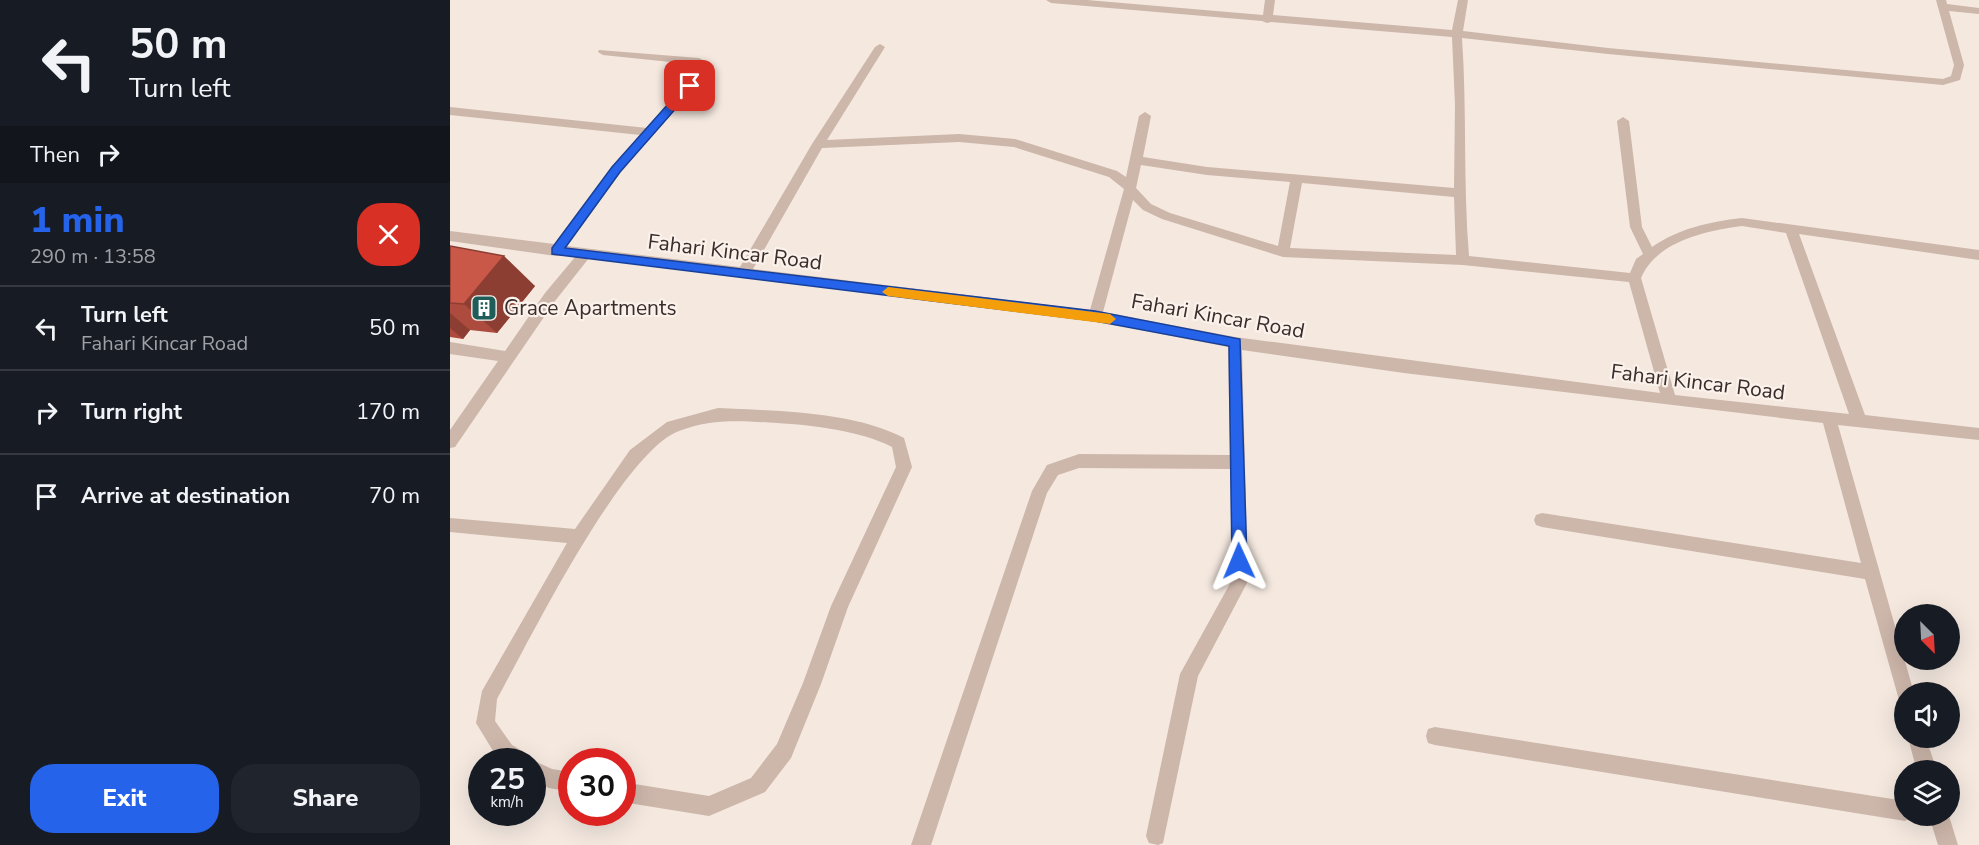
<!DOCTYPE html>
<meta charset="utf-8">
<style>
body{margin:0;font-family:"Nunito Sans",sans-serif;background:#20242c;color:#f1f3f6;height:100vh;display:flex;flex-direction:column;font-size:22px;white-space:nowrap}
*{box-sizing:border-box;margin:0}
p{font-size:20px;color:#9ea1a6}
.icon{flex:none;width:33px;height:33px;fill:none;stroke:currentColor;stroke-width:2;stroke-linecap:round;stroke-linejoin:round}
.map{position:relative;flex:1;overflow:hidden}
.panel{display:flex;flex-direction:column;background:#171b24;width:450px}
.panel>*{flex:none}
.top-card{background:#171b24;color:#f1f3f6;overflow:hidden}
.needle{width:39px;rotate:156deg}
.buttons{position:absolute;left:1444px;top:604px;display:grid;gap:12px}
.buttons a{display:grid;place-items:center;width:66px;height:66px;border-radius:50%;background:#171b24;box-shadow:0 6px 24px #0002;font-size:30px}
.speed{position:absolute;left:18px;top:748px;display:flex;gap:12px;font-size:30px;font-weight:700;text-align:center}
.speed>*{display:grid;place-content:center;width:78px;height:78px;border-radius:50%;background:#171b24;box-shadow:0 6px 24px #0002;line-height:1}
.speed small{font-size:15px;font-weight:400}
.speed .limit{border:9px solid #d22;background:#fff;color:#111}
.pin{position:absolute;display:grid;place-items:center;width:51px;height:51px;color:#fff;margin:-26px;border-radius:12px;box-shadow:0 3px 9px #0006}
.me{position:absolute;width:66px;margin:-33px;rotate:359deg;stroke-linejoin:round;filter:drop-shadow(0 0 4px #0008)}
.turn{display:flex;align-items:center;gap:21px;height:126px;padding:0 30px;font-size:27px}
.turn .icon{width:78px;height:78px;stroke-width:2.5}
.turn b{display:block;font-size:42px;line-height:51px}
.then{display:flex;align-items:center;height:57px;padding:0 30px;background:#0003;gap:12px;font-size:22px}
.round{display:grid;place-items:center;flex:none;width:63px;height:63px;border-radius:24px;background:#20242c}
.headline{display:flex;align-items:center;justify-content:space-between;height:102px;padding:0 30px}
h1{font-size:36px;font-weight:800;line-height:45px;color:#2563eb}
.action{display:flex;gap:12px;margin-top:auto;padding:12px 30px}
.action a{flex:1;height:69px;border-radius:24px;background:#2563eb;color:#fff;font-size:24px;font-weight:800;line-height:69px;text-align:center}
.action a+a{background:#20242c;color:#f1f3f6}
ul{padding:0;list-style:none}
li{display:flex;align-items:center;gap:18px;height:84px;padding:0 30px;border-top:2px solid #363941}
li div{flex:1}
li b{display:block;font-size:22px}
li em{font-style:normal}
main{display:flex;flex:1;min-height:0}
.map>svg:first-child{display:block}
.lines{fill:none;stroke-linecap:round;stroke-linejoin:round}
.minor{fill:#cdb6aa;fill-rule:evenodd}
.wall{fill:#ad4c3e}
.shaded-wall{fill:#8d3e32}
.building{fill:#c95848;stroke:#8d3e32;stroke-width:1.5}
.route{fill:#2563eb;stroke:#184099;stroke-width:1.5}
.slow{fill:#f59e0b}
.labels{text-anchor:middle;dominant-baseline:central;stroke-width:4.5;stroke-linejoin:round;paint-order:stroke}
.street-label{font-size:21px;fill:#3a2d2a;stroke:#fbf2ec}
.poi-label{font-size:21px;fill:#3a2d2a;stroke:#fbf2ec;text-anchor:start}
</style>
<main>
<section class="panel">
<div class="top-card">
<div class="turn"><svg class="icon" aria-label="left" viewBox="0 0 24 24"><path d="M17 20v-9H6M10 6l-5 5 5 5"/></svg><div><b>50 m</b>Turn left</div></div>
<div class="then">Then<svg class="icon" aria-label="right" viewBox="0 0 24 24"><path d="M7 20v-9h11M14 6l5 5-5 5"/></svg></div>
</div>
<div class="headline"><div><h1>1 min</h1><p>290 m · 13:58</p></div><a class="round" style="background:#d93025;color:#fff"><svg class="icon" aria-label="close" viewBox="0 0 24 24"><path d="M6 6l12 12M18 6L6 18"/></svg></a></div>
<ul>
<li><svg class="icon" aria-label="left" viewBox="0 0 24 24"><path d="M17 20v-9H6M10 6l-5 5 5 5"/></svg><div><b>Turn left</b><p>Fahari Kincar Road</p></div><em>50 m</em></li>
<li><svg class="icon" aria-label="right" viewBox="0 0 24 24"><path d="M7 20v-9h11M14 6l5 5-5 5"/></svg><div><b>Turn right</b></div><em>170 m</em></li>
<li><svg class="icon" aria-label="arrive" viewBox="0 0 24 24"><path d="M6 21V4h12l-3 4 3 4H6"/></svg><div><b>Arrive at destination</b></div><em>70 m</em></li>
</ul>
<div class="action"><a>Exit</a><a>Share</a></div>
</section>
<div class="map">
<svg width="1529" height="845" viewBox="0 0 1529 845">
<rect width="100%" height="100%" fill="#f4e8df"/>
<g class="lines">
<g class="minor">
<path d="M 596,0 L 637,0 L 813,15 L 815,0 L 825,0 L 823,15 L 1002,30 L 1008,0 L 1018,0 L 1013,31 L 1158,48 L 1493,79 L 1501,76 L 1504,65 L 1486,0 L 1496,0 L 1497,4 L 1529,8 L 1529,14 L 1499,11 L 1514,65 L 1510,80 L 1493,85 L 1158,54 L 1012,38 C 1017,110 1013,183 1019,256 L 1180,273 L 1186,259 L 1193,254 L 1180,227 L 1167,121 L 1173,117 L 1179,121 L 1192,227 L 1202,247 C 1230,228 1259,222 1292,218 L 1529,250 L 1529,260 L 1349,234 L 1415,415 L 1529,428 L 1529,440 L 1388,425 L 1464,693 L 1455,693 L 1455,703 L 1449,700 L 1415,579 L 1092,527 L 1086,525 L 1084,520 L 1086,515 L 1092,513 L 1411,563 L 1373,423 L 954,373 L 792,350 L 798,581 L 748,676 L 713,843 L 708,845 L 699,843 L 696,836 L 730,674 L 782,580 L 780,469 L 629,468 L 608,475 L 597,493 L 481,845 L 461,845 L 582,491 L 597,465 L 629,454 L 780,455 L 778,347 L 645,321 L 139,258 L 105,301 L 5,447 L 0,448 L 0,430 L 48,361 L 0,354 L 0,342 L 55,351 L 95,293 L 126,256 L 106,256 L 0,241 L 0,231 L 104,244 L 162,167 L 190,135 L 0,115 L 0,107 L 197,128 L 248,70 L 249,65 L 153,55 L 148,52 L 149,50 L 249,58 L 260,64 L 257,73 L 170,173 L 117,246 L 290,267 L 362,144 L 425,47 L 430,44 L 435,47 L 377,140 L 509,134 L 565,139 L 667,171 L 676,177 L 689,116 L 695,112 L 701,116 L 693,157 L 757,167 L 1004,188 L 1005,105 L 1002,37 L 821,22 L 817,23 L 812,21 L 601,3 ZM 509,142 L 564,147 L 659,177 L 674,189 L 640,310 L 303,269 L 372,148 ZM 691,165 L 757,175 L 840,182 L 828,246 L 720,213 L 701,204 L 686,188 ZM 852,183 L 1004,197 L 1006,255 L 840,248 ZM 683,200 L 693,210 L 712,219 L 833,257 L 1013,265 L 1179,282 L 1210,393 L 785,337 L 653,312 ZM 1292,226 L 1336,233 L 1399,414 L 1225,395 L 1191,278 C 1207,241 1255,231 1292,226 Z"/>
<path d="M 268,408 C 326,411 402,411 454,438 L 462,467 L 398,607 L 371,684 L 341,758 L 315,792 L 259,816 L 172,802 L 172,782 L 259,796 L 301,778 L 327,744 L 353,683 L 381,606 L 446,467 L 442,447 C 412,431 362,425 327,423 C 292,421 262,418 229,431 C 172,452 79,641 47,699 L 45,721 L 62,745 L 79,755 L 80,759 L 102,769 L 122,772 L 122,792 L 99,788 L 82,779 L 82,762 L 54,762 L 48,759 L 26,723 L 32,691 L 117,543 L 0,532 L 0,518 L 125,529 L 180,450 L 217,422 Z"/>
<path d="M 985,727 L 1455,801 L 1455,816 L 1463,816 L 1455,821 L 985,745 L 978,743 L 976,736 L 978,729 Z"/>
<path d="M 1458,738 L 1476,738 L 1487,771 L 1467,771 Z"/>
<path d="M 1479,816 L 1499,816 L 1508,845 L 1488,845 Z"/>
</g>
</g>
<path class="wall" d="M 0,246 L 85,286 L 47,333 L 20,330 L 13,339 L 0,337 Z"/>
<g class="shaded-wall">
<path d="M 54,256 L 85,286 L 47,333 L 14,304 Z"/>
<path d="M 0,313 L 20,330 L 13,339 L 0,328 Z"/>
</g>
<path class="building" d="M 0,246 L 54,256 L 14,304 L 0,303 Z"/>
<path class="route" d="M 240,83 L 243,84 L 243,89 L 170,172 L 115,248 L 645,311 L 790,339 L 797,561 L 795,566 L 789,568 L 784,566 L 782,561 L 779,346 L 645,321 L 102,254 L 102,248 L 162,167 L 236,84 Z"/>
<path class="slow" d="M 438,287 L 660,314 L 666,319 L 660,324 L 438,296 L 432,292 Z"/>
<defs>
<g id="building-square" transform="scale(1.35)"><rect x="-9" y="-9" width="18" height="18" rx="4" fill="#1e5d5a" stroke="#fbf2ec"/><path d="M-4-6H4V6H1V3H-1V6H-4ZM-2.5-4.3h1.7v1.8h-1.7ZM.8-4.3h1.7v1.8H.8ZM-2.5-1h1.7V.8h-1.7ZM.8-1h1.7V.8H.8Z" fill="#fff"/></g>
</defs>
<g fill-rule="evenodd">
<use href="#building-square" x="34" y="308"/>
</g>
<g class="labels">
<g class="street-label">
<text transform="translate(285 252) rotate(7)">Fahari Kincar Road</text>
<text transform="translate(768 316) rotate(10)">Fahari Kincar Road</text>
<text transform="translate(1248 382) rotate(7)">Fahari Kincar Road</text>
</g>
<g class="poi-label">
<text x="54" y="308">Grace Apartments</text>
</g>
</g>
</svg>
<div class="buttons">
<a><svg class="needle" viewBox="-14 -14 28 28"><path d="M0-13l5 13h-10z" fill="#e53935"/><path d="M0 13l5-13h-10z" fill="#9ea1a6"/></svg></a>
<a><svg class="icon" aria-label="sound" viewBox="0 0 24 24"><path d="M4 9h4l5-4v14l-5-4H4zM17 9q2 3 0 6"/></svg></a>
<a><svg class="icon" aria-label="layers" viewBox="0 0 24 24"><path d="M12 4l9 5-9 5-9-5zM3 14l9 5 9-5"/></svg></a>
</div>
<div class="speed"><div>25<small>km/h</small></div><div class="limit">30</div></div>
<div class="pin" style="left:240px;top:86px;background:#d93025"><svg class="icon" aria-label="arrive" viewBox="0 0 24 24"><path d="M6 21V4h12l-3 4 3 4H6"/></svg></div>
<svg class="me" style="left:789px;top:561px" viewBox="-20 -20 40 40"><path d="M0-17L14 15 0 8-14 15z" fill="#2563eb" stroke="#fff" stroke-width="4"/></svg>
</div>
</main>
